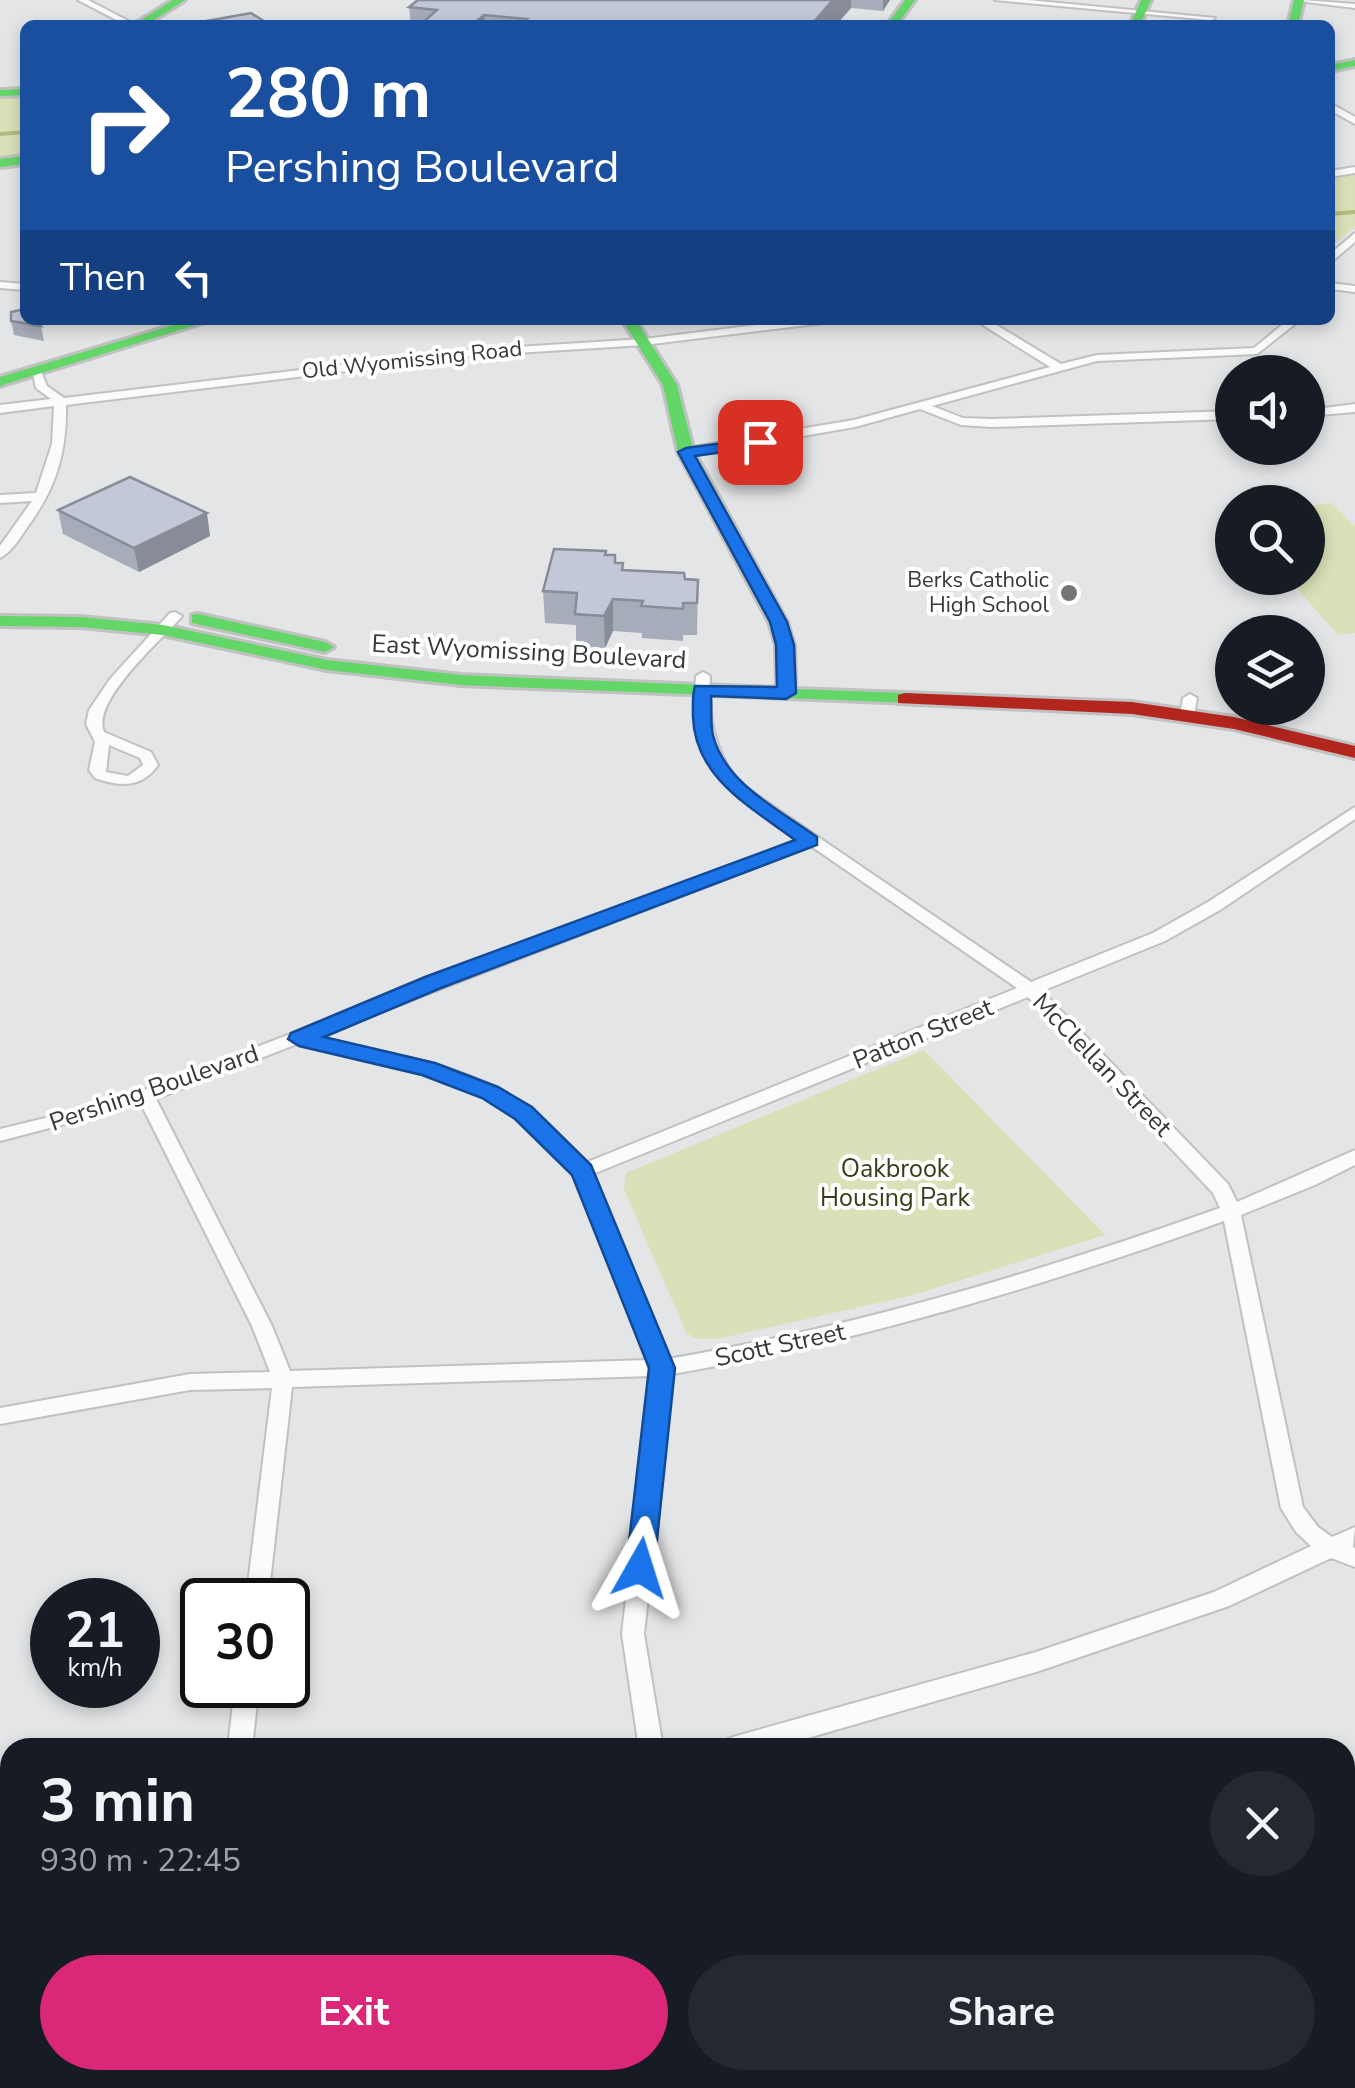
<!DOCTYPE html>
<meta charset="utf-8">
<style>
body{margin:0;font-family:"Nunito Sans",sans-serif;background:#242831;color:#f1f3f6;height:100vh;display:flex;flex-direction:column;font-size:38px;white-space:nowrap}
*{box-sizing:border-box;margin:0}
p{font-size:32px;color:#9ea1a6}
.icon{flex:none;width:55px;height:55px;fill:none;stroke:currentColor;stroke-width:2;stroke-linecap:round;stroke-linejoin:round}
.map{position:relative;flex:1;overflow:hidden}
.panel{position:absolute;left:0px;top:1738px;width:1355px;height:352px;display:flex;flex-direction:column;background:#171b24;border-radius:30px 30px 0 0;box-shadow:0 5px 15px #0003}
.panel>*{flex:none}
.guide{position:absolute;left:20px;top:20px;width:1315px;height:305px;border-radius:15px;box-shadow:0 5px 15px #0003;background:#1a4fa0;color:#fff;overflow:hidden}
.controls{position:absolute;left:1215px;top:355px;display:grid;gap:20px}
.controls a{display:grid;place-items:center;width:110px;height:110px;border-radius:50%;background:#171b24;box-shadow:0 5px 15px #0003;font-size:50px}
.speed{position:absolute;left:30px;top:1578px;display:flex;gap:20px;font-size:50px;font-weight:700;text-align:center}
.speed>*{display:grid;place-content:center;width:130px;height:130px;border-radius:50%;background:#171b24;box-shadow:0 5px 15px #0003;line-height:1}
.speed small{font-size:25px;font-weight:400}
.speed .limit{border:5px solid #111;border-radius:15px;background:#fff;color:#111}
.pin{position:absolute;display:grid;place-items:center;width:85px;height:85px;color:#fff;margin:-42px;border-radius:20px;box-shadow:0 5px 15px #0006}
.me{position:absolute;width:110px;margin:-55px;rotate:6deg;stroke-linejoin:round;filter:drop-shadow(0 0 8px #0008)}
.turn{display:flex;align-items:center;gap:35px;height:210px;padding:0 40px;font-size:45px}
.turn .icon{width:130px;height:130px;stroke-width:2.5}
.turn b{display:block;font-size:70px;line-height:85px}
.then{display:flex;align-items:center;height:95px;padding:0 40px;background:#0003;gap:20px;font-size:38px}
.round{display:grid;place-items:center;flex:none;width:105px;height:105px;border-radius:52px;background:#242831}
.summary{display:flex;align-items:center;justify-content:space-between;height:170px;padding:0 40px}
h1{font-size:60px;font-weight:700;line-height:75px}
.primary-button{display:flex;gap:20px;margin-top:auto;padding:20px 40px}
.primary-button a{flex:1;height:115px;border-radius:60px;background:#db2777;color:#fff;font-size:40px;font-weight:700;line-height:115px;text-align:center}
.primary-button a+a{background:#242831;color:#f1f3f6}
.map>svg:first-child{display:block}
.green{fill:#dae0b7}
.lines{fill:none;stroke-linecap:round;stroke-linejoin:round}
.stream{stroke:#b4bb80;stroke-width:4}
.street-casing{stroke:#c1c1c2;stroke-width:4}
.fast-casing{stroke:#c1c1c2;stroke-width:6}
.jam-casing{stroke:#c1c1c2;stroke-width:6}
.street{fill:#fbfbfb;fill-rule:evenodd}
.fast{fill:#63d668;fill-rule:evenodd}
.jam{fill:#b3261e;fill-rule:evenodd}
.wall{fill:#a7acba}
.shaded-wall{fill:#888c97}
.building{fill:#c2c8d8;stroke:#888c97;stroke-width:2.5}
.route{fill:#1a73e8;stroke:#114b97;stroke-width:2.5}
.poi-dot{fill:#747576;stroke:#fff;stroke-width:4}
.labels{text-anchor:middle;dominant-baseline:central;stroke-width:8;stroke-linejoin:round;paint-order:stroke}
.far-street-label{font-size:22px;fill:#373839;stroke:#fff}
.far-poi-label{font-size:22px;fill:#373839;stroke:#fff;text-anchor:end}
.street-label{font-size:25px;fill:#373839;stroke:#fff}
.park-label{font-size:25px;fill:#383c18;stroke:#fff}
</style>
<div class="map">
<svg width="1355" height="2088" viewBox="0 0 1355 2088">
<rect width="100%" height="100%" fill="#e4e5e7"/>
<g class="green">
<path d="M 25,96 L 25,156 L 0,158 L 0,97 Z"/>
<path d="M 1355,173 L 1355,227 L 1330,247 L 1330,177 Z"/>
<path d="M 1332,503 L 1355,527 L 1355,633 L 1338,635 L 1288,578 L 1308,578 L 1308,506 Z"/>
<path d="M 924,1050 L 1105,1235 L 913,1295 L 717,1339 L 695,1339 L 686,1332 L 624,1189 L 626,1173 Z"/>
</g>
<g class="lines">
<g class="stream">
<path d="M 0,134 L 25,132"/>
<path d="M 1330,214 L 1355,212"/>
</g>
<g class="street-casing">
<g id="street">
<path d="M 78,0 L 88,0 L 136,25 L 126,25 Z"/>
<path d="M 995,0 L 1028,0 L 1215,18 L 1211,20 Z"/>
<path d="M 1302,0 L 1355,4 L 1355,8 L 1306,2 Z"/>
<path d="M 1330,103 L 1355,117 L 1355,124 L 1330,110 Z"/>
<path d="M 1355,167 L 1355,173 L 1330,177 L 1330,171 Z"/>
<path d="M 1355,233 L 1355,242 L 1330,263 L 1330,254 Z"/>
<path d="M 0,282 L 25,284 L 25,290 L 0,288 Z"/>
<path d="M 1330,283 L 1355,286 L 1355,292 L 1330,289 Z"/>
<path d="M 797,320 L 829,320 L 824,323 L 644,345 L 469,356 L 66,405 C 67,455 55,490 26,529 C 19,540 11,552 0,558 L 0,546 L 32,501 L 0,503 L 0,495 L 36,493 L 52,444 L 54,406 L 0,413 L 0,405 L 51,399 L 36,388 L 32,369 L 40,369 L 47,386 L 64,398 L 469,350 L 644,339 Z"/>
<path d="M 975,320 L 988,320 L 1061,364 L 1097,355 L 1254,348 L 1288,320 L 1300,320 L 1257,354 L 1097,361 L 932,406 L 963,418 L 992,419 L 1232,411 L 1232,419 L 992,427 L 961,425 L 920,409 L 855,427 L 686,456 L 680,452 L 686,448 L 854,420 L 1050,367 Z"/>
<path d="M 1355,404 L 1355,412 L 1308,416 L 1308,410 Z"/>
<path d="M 175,612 L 182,616 C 162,640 91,700 104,732 L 151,752 L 158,765 C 142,788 120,787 95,778 L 89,770 L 95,742 L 86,724 L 89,710 L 110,679 L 170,613 ZM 109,745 L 140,758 L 143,765 L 128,776 L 106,772 Z"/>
<path d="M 703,672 L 710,676 C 708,717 714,750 739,783 L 1031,982 L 1153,933 L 1208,902 L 1355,807 L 1355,819 L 1220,910 L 1165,941 L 1042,991 L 1228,1184 L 1237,1202 L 1355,1150 L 1355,1165 L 1315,1185 L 1241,1215 L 1303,1507 L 1318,1527 L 1332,1537 L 1355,1527 L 1353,1547 L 1355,1548 L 1355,1567 L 1331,1558 L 1229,1606 L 1036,1672 L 773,1748 L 721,1748 L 725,1740 L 733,1737 L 1036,1652 L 1214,1592 L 1311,1546 L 1296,1532 L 1281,1508 L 1224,1221 C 1043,1286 861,1341 672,1374 L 644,1634 L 663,1748 L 639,1748 L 622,1634 L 651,1376 L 292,1387 L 268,1600 L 246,1600 L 272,1388 L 190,1390 L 0,1424 L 0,1408 L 190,1374 L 270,1372 L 252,1326 L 141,1104 L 0,1141 L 0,1129 L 115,1101 L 801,839 C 729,789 689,774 696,676 ZM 811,846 L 1017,988 L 585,1163 C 567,1145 549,1123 529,1108 C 469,1063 387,1054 316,1037 ZM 1028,997 L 1213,1193 L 1220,1208 C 1040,1272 858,1326 668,1359 L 593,1174 ZM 297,1044 L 423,1074 L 471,1090 L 517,1117 L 574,1174 L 649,1360 L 290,1371 L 272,1326 L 156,1099 Z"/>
<path d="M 1190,694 L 1197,698 L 1194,715 L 1187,719 L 1180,715 L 1183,698 Z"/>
<path d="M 235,1685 L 259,1685 L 252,1748 L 228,1748 Z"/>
<path d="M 10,1999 L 10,2027 L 0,2031 L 0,2003 Z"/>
<path d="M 571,2080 L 605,2080 L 602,2088 L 568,2088 Z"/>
<path d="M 700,2080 L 726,2080 L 728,2088 L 702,2088 Z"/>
<path d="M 767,2080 L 793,2080 L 796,2088 L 770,2088 Z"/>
<path d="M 1216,2080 L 1255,2080 L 1258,2088 L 1219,2088 Z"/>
</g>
</g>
<g class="fast-casing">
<g id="fast">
<path d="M 173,0 L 185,0 L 146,25 L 133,25 Z"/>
<path d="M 905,0 L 915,0 L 897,25 L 887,25 Z"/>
<path d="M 1141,0 L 1151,0 L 1140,25 L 1130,25 Z"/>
<path d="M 1294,0 L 1304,0 L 1298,25 L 1288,25 Z"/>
<path d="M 1355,60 L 1355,66 L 1330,71 L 1330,65 Z"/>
<path d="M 25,89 L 25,95 L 0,96 L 0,90 Z"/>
<path d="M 25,156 L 25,164 L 0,167 L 0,159 Z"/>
<path d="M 190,320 L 212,320 L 0,386 L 0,377 Z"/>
<path d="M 622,320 L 636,320 L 677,385 L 694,452 L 787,622 L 794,645 L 795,689 L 905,693 L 912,695 L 912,703 L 461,685 L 327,670 L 163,635 L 81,627 L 0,626 L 0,616 L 81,617 L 163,625 L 327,660 L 461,675 L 777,688 L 776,645 L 769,622 L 678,452 L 663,385 Z"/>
<path d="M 198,614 L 325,642 L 334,647 L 325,652 L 192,623 L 192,615 Z"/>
</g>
</g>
<g class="jam-casing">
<path id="jam" d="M 905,693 L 1132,702 L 1234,717 L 1355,746 L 1355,758 L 1234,729 L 1132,714 L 898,703 L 898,695 Z"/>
</g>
<use href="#street" class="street"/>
<use href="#fast" class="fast"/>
<use href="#jam" class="jam"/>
</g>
<g class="wall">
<path d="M 418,0 L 890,0 L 883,11 L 851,8 L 836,25 L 411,25 L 409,7 Z"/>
<path d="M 11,321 L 41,326 L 44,341 L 14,335 Z"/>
<path d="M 58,510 L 210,536 L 139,572 L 63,534 Z"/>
<path d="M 606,551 L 606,555 L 624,570 L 698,580 L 697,635 L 683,635 L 683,641 L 642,638 L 642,633 L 613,631 L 605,648 L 576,647 L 576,625 L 545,623 L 543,591 Z"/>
</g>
<g class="shaded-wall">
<path d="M 833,0 L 851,0 L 851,8 L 836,25 L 811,25 Z"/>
<path d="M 883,0 L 890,0 L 883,11 Z"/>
<path d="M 484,15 L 485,25 L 472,25 Z"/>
<path d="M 207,513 L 210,536 L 139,572 L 134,548 Z"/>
<path d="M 613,599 L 613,631 L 605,648 L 604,616 Z"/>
</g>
<g class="building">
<path d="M 418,0 L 833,0 L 811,25 L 520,25 L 527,19 L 484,15 L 472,25 L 420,25 L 437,10 L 409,7 Z"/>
<path d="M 251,13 L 270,25 L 184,25 Z"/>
<path d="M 25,309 L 25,320 L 37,320 L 41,326 L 11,321 L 11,312 Z"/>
<path d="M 130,477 L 207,513 L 134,548 L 58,510 Z"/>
<path d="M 554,549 L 606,551 L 605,555 L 615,555 L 615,563 L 623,563 L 622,570 L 684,573 L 685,579 L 698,580 L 697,603 L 683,603 L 683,609 L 641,606 L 643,601 L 613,599 L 604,616 L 575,614 L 577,593 L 543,591 Z"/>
</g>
<path class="route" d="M 760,438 L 768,442 L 766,446 L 695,456 L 787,622 L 794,645 L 796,693 L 786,699 L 711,696 C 712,708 710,723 713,735 C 725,784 780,810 817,837 L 817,845 L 441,988 L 324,1037 L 435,1063 L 498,1087 L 532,1107 L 591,1165 L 675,1368 L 654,1568 L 650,1577 L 640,1581 L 630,1577 L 626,1568 L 649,1368 L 572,1175 L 515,1119 L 482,1098 L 422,1075 L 299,1046 L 288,1039 L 291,1033 L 425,977 L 795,840 C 751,807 695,778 693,717 C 693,706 692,696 695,686 L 777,687 L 776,645 L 770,622 L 678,452 L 686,448 Z"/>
<circle class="poi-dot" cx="1069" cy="593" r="10"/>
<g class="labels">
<g class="far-street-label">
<text transform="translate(412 360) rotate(-6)">Old Wyomissing Road</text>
</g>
<g class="far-poi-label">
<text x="1049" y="580">Berks Catholic<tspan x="1049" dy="25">High School</tspan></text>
</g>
<g class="street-label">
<text transform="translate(529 652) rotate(3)">East Wyomissing Boulevard</text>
<text transform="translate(923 1034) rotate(-22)">Patton Street</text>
<text transform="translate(1102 1065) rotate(46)">McClellan Street</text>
<text transform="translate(154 1088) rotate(-19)">Pershing Boulevard</text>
<text transform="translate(780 1345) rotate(-12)">Scott Street</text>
</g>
<g class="park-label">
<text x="895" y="1169">Oakbrook<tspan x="895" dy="29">Housing Park</tspan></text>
</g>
</g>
</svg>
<div class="controls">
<a><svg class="icon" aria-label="sound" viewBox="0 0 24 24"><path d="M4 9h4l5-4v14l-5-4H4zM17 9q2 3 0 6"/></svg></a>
<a><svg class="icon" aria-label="search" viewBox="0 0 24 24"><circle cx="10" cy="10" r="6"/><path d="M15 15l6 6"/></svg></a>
<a><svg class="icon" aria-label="layers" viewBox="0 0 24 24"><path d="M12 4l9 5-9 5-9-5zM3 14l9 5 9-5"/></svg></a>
</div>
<div class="speed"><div>21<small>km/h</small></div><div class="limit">30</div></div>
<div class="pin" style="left:760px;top:442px;background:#d93025"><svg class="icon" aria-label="arrive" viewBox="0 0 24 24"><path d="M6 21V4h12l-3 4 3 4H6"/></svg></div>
<svg class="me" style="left:640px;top:1568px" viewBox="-20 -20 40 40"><path d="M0-17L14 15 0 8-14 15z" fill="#1a73e8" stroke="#fff" stroke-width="4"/></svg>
<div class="guide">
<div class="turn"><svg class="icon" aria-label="right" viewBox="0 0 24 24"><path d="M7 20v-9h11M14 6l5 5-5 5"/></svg><div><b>280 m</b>Pershing Boulevard</div></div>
<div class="then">Then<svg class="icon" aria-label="left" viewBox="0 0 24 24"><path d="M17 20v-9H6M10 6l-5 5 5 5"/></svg></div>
</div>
<section class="panel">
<div class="summary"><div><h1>3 min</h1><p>930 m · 22:45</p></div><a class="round"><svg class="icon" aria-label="close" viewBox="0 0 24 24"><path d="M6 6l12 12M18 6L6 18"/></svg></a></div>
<div class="primary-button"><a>Exit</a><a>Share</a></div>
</section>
</div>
